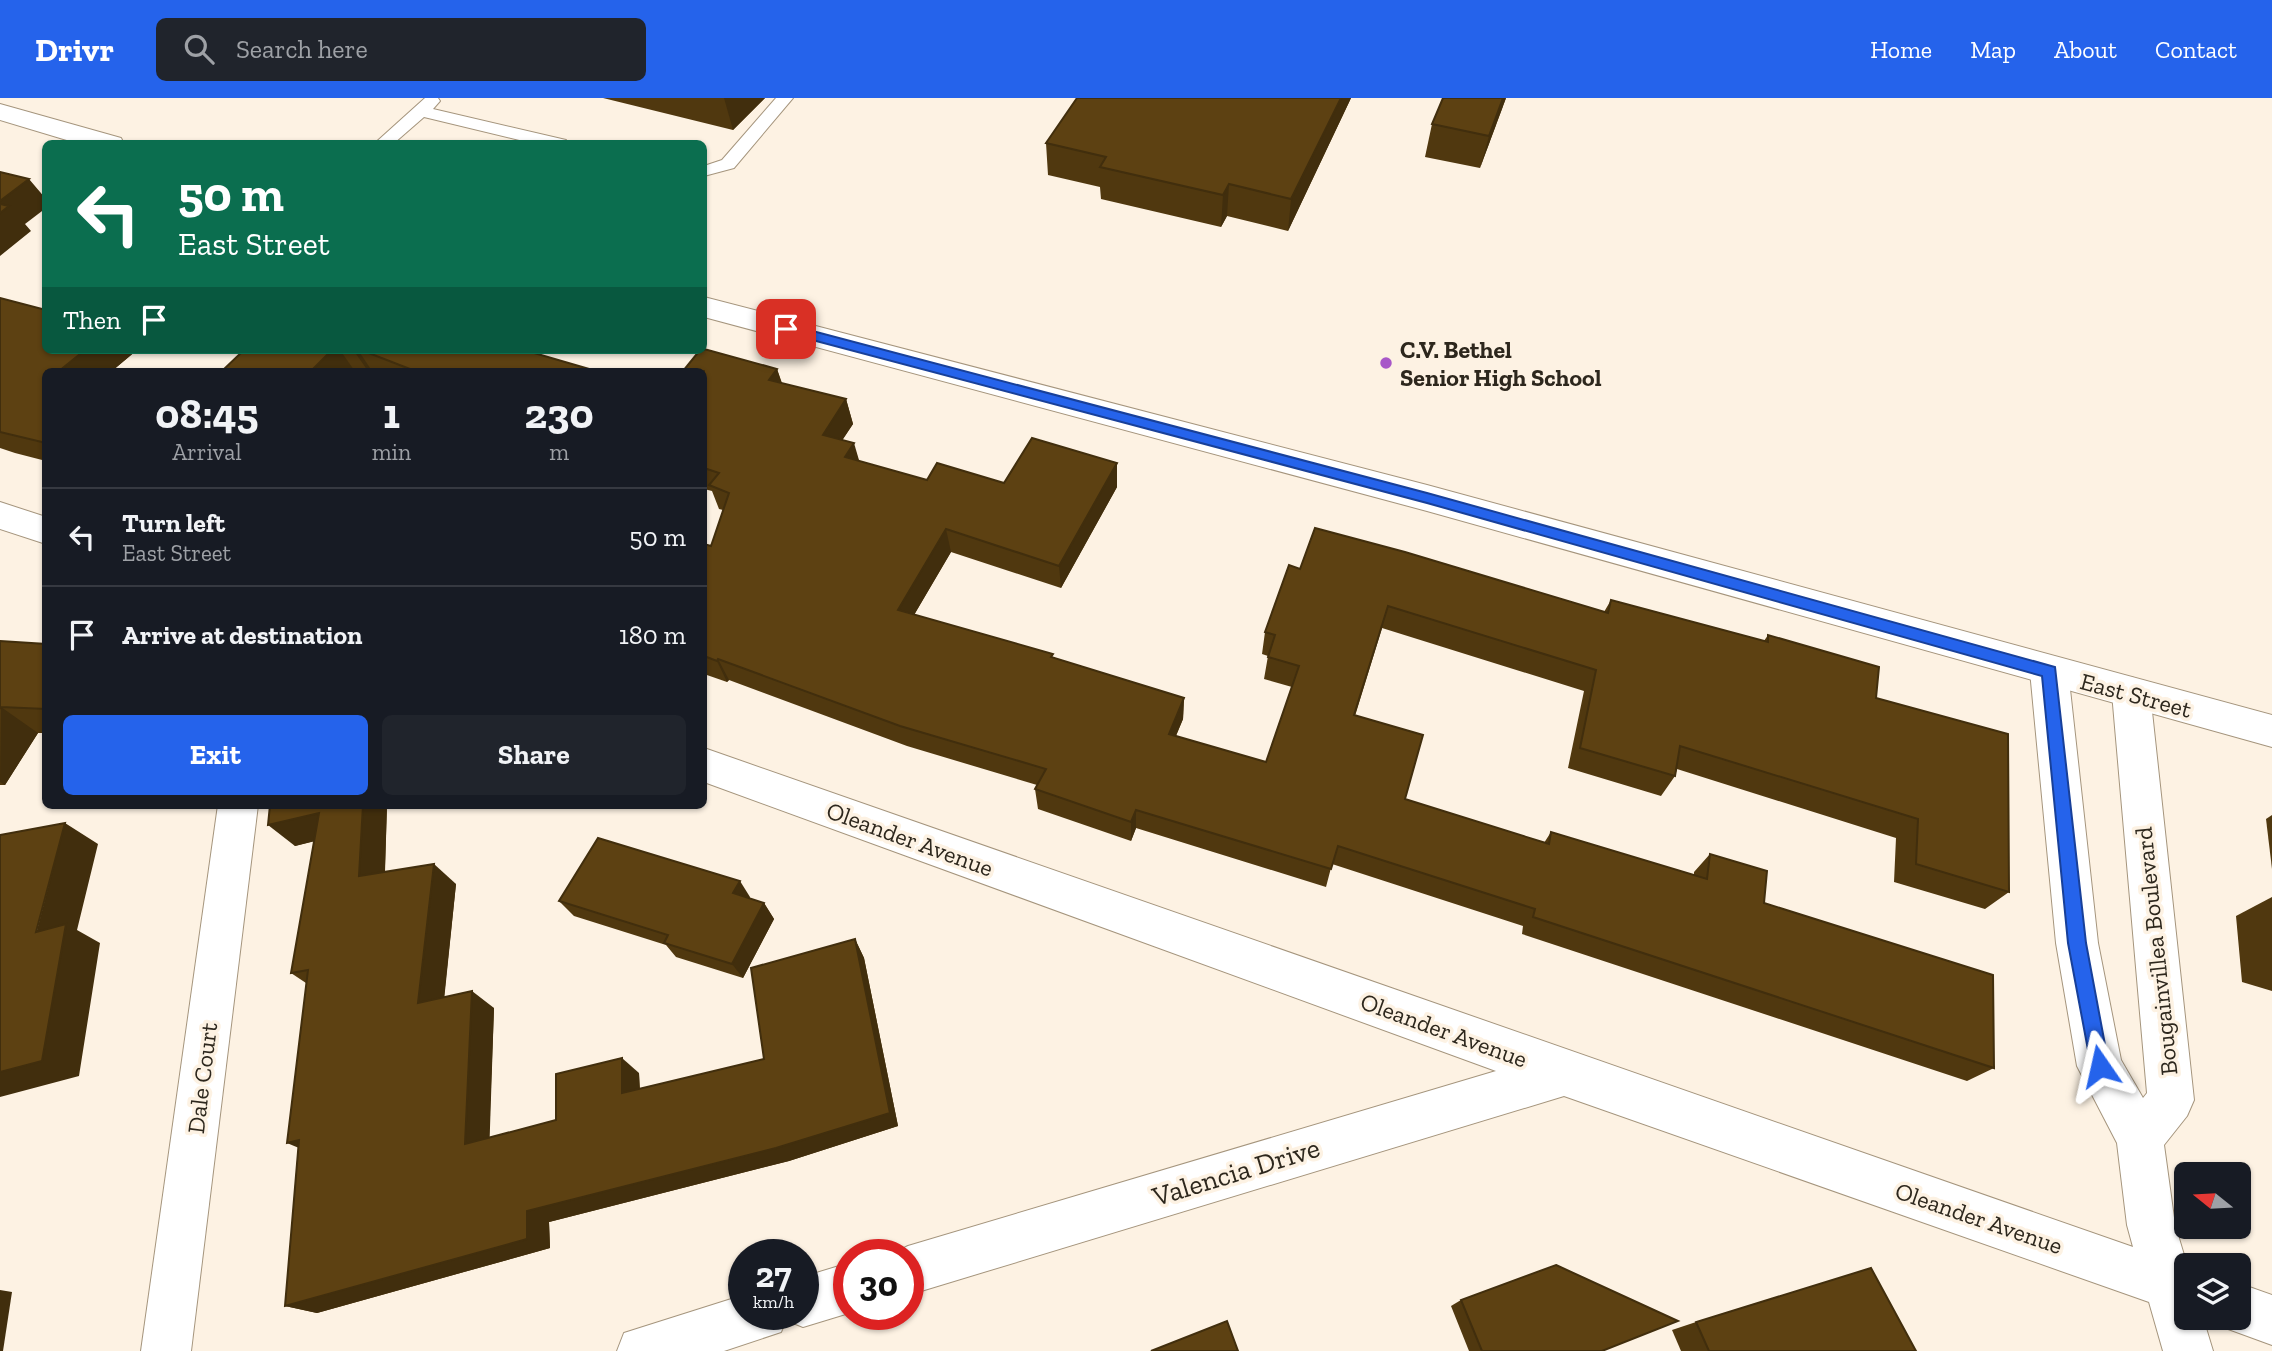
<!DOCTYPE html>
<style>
body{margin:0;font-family:"Zilla Slab",serif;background:#20242c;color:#f1f3f6;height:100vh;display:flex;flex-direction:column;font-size:26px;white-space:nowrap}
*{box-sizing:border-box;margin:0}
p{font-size:23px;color:#9ea1a6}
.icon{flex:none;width:38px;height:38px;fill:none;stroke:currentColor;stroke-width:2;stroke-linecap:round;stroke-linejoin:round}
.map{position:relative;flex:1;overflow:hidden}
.details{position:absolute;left:42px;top:270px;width:665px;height:441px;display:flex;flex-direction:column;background:#171b24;border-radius:10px;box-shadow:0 2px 5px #0004}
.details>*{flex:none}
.guide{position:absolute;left:42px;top:42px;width:665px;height:214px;border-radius:10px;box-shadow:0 2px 5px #0004;background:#0b6e4f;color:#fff;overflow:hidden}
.needle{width:46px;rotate:288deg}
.fabs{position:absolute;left:2174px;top:1064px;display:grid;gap:14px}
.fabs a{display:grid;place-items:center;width:77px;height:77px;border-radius:10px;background:#171b24;box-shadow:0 2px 5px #0004;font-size:35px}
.speed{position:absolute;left:728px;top:1141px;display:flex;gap:14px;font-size:35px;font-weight:700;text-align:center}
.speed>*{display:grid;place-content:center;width:91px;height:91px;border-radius:50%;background:#171b24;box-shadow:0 2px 5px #0004;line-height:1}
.speed small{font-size:18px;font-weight:400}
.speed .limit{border:10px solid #d22;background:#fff;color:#111}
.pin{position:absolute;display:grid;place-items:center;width:60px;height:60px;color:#fff;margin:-30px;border-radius:14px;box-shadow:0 4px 10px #0006}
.me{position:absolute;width:77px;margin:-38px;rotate:349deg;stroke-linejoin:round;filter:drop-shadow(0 0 5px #0008)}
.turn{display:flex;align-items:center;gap:24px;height:147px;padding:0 21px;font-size:32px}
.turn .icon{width:91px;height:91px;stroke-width:2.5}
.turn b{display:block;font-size:49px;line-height:60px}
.then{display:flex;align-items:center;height:66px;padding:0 21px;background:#0003;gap:14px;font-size:26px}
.eta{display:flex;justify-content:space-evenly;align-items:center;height:119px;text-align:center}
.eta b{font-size:42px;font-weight:700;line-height:49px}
.primary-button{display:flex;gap:14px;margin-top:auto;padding:14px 21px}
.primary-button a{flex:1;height:80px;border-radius:10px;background:#2563eb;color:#fff;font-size:28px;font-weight:700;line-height:80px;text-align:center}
.primary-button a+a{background:#20242c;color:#f1f3f6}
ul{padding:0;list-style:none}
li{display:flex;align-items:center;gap:21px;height:98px;padding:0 21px;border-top:2px solid #363941}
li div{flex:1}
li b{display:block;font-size:26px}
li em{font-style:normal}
header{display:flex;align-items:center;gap:42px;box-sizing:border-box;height:98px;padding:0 35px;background:#2563eb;color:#fff}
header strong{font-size:33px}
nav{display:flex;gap:38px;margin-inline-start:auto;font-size:24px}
.search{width:490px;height:63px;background:#20242c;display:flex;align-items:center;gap:18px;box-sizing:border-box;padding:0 24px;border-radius:10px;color:#9ea1a6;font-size:26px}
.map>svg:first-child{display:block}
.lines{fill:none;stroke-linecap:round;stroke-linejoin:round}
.service-casing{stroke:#a5957d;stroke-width:2}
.minor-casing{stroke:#a5957d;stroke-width:2}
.secondary-casing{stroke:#a5957d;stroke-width:2}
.service{fill:#fff;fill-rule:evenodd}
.minor{fill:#fff;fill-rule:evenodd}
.secondary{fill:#fff;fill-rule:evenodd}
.wall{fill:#50380f}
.shaded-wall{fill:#412e0d}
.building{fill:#5d4112;stroke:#412e0d;stroke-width:2}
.route{fill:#2563eb;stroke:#184099;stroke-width:2}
.poi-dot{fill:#a857c8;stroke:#fdf2e3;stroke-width:2.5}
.labels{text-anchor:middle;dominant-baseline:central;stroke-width:7;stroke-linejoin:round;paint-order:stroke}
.poi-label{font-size:24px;font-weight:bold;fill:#2d271d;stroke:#fdf2e3;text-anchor:start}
.street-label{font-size:24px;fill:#2d271d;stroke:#fdf2e3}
.near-street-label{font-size:28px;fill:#2d271d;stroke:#fdf2e3}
</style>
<header>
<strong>Drivr</strong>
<div class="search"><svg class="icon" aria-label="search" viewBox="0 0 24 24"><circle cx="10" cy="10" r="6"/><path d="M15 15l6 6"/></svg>Search here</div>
<nav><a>Home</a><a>Map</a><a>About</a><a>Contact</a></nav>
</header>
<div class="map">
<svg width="2272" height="1253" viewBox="0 0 2272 1253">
<rect width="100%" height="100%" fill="#fdf2e3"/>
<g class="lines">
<g class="service-casing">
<g id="service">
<path d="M 425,0 L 438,0 L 440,3 L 433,11 L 566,42 L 568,46 L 536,46 L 424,19 L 393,46 L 374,46 Z"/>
<path d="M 776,0 L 793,0 L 734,70 L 704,78 L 704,68 L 722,62 Z"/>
</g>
</g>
<g class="minor-casing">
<g id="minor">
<path d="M 0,404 L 46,419 L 46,446 L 0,431 Z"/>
<path d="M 2049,558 L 2062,562 L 2068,573 L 2098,845 L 2121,962 L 2143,1000 L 2147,995 L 2112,595 L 2118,584 L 2131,579 L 2144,584 L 2150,595 L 2194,1002 L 2187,1018 L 2164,1047 L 2175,1127 L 2187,1167 L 2186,1220 L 2203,1220 L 2213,1253 L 2163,1253 L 2149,1204 L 1564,998 L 908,1197 L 908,1157 L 890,1157 L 908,1148 L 1496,973 L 704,684 L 704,650 L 2133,1149 L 2127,1127 L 2117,1045 L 2077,968 L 2056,845 L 2030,573 L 2036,562 Z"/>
<path d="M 218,707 L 258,707 L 191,1253 L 141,1253 Z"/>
<path d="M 849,1165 L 849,1215 L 803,1229 L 786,1222 L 781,1234 L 724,1253 L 617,1253 L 624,1235 L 744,1197 L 744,1216 L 803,1216 L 803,1179 Z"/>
<path d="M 2238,1185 L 2272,1197 L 2272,1247 L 2220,1228 L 2217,1220 L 2238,1220 Z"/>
</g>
</g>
<g class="secondary-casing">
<g id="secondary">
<path d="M 0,6 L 121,40 L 124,46 L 80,46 L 0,22 Z"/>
<path d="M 704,199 L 1427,387 L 2272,617 L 2272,649 L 1427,413 L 704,219 Z"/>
</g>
</g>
<use href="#service" class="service"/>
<use href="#minor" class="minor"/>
<use href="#secondary" class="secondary"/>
</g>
<g class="wall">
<path d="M 603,0 L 765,0 L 733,32 Z"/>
<path d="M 1077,0 L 1351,0 L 1288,133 L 1227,118 L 1221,129 L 1101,101 L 1100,89 L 1048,77 L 1046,45 Z"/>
<path d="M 1506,0 L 1480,70 L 1425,59 L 1432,26 Z"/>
<path d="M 0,200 L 46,252 L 137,252 L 112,273 L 46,273 L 46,363 L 15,355 L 0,350 Z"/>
<path d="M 244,252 L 538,252 L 535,255 L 596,273 L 357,273 Z"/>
<path d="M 777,271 L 782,285 L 846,301 L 853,326 L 842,342 L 859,363 L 927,382 L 1004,385 L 1117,365 L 1117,389 L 1061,490 L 951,454 L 914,517 L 1184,600 L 1183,621 L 1176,638 L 1266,664 L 1292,589 L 1264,581 L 1268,558 L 1262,556 L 1265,534 L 1300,471 L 1604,514 L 1611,502 L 1764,543 L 1768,537 L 1876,600 L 2009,794 L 1985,811 L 1894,784 L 1896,740 L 1677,671 L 1675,678 L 1661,698 L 1568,670 L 1584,593 L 1382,530 L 1355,618 L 1405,701 L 1544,745 L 1551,734 L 1694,777 L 1694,774 L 1710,756 L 1764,805 L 1994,970 L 1967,983 L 1522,836 L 1523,828 L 1332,766 L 1326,789 L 1136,730 L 1131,743 L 1038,711 L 1035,691 L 1037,687 L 907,648 L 729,582 L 727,584 L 704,576 L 704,446 L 711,448 L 723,412 L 719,411 L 712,393 L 704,391 L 704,273 Z"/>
<path d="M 0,543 L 46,546 L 46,635 L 38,635 L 5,687 L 0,687 Z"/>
<path d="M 270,707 L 387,707 L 385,774 L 456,786 L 444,899 L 494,910 L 489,1040 L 556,1022 L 639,975 L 640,991 L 764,961 L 855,841 L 864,860 L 898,1028 L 789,1063 L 549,1124 L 550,1150 L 317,1215 L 285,1208 L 298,1050 L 306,885 L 291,875 L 314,743 L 295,748 Z"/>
<path d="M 2272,717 L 2272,771 L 2266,721 Z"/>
<path d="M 750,799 L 749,801 L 764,805 L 774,821 L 743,880 L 676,859 L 666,847 L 574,818 L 559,803 Z"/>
<path d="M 2272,799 L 2272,893 L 2242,884 L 2236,818 Z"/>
<path d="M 1461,1202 L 1602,1253 L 1469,1253 L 1451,1208 Z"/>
<path d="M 1696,1224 L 1916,1253 L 1681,1253 L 1672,1232 Z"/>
</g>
<g class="shaded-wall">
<path d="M 724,0 L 765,0 L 733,32 Z"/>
<path d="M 1341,0 L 1351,0 L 1288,133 L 1291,101 Z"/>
<path d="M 1503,0 L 1506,0 L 1480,70 L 1489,38 Z"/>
<path d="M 29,81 L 46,101 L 46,110 L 25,126 L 31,133 L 0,158 L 0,103 Z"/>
<path d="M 1229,86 L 1227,118 L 1221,129 L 1223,97 Z"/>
<path d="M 85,252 L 137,252 L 112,273 L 59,273 Z"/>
<path d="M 332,252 L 340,252 L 354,272 L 353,273 L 311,273 Z"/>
<path d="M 354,252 L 358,252 L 372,273 L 368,273 L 354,253 Z"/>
<path d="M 777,271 L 785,296 L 769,282 Z"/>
<path d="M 846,301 L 853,326 L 830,361 L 823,337 Z"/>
<path d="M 854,345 L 861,369 L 845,359 Z"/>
<path d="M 1117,365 L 1117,389 L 1061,490 L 1059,468 Z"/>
<path d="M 946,431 L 951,454 L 904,534 L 898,512 Z"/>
<path d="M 718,561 L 729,582 L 727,584 L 717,563 Z"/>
<path d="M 1184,600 L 1183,621 L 1168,656 L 1169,636 Z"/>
<path d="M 1,609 L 38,635 L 5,687 L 0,684 Z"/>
<path d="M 363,707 L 387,707 L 384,798 L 359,778 Z"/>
<path d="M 1136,712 L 1136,730 L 1131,743 L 1131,724 Z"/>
<path d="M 319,715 L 344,736 L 295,748 L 268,727 Z"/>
<path d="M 65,725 L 98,746 L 77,832 L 100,845 L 79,978 L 0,999 L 0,974 Z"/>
<path d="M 434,766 L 456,786 L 442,922 L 418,905 Z"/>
<path d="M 740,783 L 750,799 L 743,811 L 733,795 Z"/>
<path d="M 764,805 L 774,821 L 743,880 L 732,866 Z"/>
<path d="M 855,841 L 864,860 L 898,1028 L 789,1063 L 549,1124 L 550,1150 L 317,1215 L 285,1208 L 527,1113 L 776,1050 Z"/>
<path d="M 472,893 L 494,910 L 489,1059 L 465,1046 Z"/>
<path d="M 622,960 L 639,975 L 640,1009 L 622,995 Z"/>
<path d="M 299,1042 L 318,1058 L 287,1045 Z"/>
<path d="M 0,1192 L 12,1194 L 3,1253 L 0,1253 Z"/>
</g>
<g class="building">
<path d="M 1077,0 L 1341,0 L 1291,101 L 1229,86 L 1223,97 L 1100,69 L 1106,59 L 1046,45 Z"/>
<path d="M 1443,0 L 1503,0 L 1489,38 L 1432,26 Z"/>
<path d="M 0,74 L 29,81 L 0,103 Z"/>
<path d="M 0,106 L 9,108 L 0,115 Z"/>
<path d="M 0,200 L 46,212 L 46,252 L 85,252 L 59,273 L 46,273 L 46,345 L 0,334 Z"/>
<path d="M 704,251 L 777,271 L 769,282 L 846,301 L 823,337 L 854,345 L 845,359 L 927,382 L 937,365 L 1004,385 L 1032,340 L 1117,365 L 1059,468 L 946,431 L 898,512 L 1053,556 L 1051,559 L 1184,600 L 1169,636 L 1266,664 L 1299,568 L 1268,559 L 1275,537 L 1265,534 L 1289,467 L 1300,471 L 1315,430 L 1405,454 L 1608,515 L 1611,502 L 1768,544 L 1768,537 L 1879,569 L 1876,600 L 2008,636 L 2009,794 L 1916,766 L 1918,721 L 1680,648 L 1675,678 L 1580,650 L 1596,572 L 1388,508 L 1354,617 L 1423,637 L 1405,701 L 1549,746 L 1551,734 L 1707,781 L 1710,756 L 1767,773 L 1764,805 L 1993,877 L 1994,970 L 1533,819 L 1535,811 L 1338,748 L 1331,771 L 1136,712 L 1131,724 L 1035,691 L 1046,671 L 900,628 L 718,561 L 717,563 L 704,558 L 704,446 L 711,448 L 729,395 L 709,387 L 719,375 L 704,370 L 704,273 L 683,273 L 700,252 L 704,252 Z"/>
<path d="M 244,252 L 332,252 L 311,273 L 222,273 Z"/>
<path d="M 361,252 L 524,252 L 596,273 L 415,273 Z"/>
<path d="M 0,543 L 46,546 L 46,611 L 1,609 L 0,610 Z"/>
<path d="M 270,707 L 363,707 L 359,778 L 434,766 L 418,905 L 472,893 L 465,1046 L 556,1022 L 556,976 L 622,960 L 622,995 L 764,961 L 751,870 L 855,841 L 890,1015 L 776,1050 L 527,1113 L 527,1141 L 285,1208 L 299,1042 L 287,1045 L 308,872 L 291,875 L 319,715 L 268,727 Z"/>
<path d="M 65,725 L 36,834 L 66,826 L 42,963 L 0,974 L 0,737 Z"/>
<path d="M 598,740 L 740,783 L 733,795 L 764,805 L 732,866 L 664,845 L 668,837 L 559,803 Z"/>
<path d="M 1556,1167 L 1678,1223 L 1602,1253 L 1482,1253 L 1461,1202 Z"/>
<path d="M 1871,1170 L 1916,1253 L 1709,1253 L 1696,1224 Z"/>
<path d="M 1227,1223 L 1238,1253 L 1151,1253 Z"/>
</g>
<path class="route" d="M 786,226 L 1427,395 L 2055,569 L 2086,845 L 2109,968 L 2107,975 L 2100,978 L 2093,975 L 2091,968 L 2068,845 L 2042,578 L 1427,405 L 782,234 L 782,228 Z"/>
<circle class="poi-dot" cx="1386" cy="265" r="7"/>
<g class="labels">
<g class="poi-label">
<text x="1400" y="251">C.V. Bethel<tspan x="1400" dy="28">Senior High School</tspan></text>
</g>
<g class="street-label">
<text transform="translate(2136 597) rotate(15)">East Street</text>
<text transform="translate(910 741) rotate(20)">Oleander Avenue</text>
<text transform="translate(2156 853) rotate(-96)">Bougainvillea Boulevard</text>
<text transform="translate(1444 932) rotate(20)">Oleander Avenue</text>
<text transform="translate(202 980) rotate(-83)">Dale Court</text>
<text transform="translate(1979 1120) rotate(19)">Oleander Avenue</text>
</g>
<g class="near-street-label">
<text transform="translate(1236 1074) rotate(-17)">Valencia Drive</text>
</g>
</g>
</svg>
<div class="fabs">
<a><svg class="needle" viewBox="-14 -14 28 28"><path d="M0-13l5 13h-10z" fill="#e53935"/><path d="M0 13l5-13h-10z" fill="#9ea1a6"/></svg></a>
<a><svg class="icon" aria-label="layers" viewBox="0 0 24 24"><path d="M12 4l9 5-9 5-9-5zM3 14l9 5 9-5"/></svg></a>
</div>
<div class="speed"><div>27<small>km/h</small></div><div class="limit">30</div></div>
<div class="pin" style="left:786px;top:231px;background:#d93025"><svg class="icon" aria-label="arrive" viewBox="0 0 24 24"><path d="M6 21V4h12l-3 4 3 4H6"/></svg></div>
<svg class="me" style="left:2100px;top:968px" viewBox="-20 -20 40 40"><path d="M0-17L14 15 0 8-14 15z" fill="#2563eb" stroke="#fff" stroke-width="4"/></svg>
<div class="guide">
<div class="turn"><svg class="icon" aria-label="left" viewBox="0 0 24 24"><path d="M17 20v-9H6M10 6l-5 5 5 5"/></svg><div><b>50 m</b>East Street</div></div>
<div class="then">Then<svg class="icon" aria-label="arrive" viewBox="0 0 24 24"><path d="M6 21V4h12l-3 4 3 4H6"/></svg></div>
</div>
<section class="details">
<div class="eta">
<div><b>08:45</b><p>Arrival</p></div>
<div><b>1</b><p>min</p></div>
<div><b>230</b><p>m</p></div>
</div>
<ul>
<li><svg class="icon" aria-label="left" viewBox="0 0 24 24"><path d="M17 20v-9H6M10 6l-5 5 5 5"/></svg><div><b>Turn left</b><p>East Street</p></div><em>50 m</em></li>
<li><svg class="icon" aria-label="arrive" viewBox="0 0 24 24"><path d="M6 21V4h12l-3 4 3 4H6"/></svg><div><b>Arrive at destination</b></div><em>180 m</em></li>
</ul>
<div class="primary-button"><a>Exit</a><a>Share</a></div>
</section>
</div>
